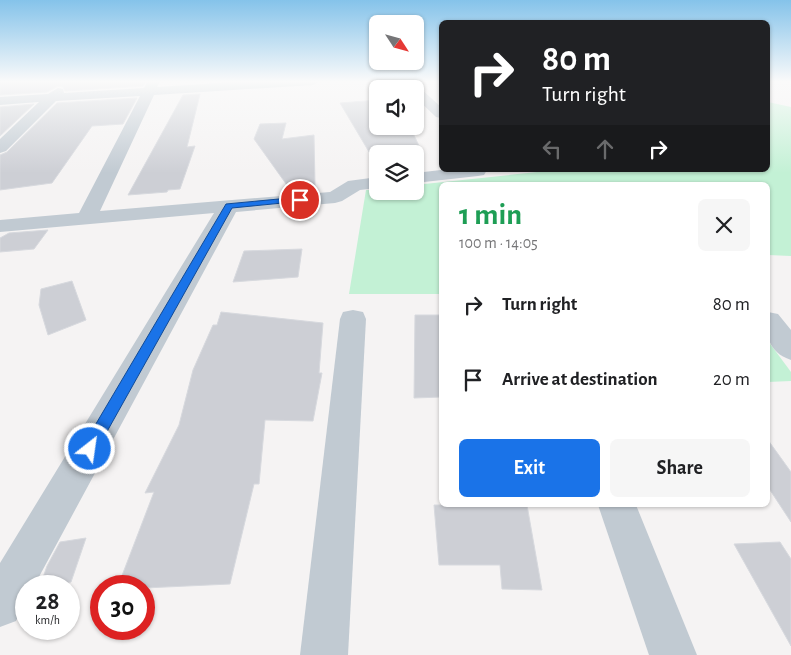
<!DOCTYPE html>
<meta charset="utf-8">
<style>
body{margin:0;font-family:"Alegreya Sans",sans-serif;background:#f6f6f6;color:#202124;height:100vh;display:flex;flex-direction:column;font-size:19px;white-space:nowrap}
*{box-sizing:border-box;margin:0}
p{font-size:16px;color:#757577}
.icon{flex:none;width:28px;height:28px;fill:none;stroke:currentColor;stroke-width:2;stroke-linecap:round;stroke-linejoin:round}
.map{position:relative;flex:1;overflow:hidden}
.drawer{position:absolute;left:439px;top:182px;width:331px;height:325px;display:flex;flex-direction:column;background:#fff;border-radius:8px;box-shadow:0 1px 4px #0004}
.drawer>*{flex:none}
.guide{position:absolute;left:439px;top:20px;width:331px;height:152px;border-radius:8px;box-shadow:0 1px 4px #0004;background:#202124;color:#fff;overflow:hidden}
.needle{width:32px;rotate:126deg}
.fabs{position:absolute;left:369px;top:15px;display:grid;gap:10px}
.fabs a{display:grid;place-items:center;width:55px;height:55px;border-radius:8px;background:#fff;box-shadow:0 1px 4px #0004;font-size:25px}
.speed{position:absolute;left:15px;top:575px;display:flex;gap:10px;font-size:25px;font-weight:700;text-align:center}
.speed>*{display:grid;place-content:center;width:65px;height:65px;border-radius:50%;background:#fff;box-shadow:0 1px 4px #0004;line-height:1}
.speed small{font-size:12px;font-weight:400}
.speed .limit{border:8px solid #d22;background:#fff;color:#111}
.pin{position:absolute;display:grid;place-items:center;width:42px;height:42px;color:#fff;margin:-21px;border:2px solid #fff;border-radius:50%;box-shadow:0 1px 5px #0007}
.me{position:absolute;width:55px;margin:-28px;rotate:30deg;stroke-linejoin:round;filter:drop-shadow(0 0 4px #0008)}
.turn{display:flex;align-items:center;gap:18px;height:105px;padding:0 20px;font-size:22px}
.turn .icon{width:65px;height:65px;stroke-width:2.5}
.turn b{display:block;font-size:35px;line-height:42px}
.lanes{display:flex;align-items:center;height:48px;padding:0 20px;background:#0003;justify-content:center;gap:25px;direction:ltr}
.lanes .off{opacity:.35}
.round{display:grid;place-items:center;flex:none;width:52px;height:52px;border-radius:8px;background:#f6f6f6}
.head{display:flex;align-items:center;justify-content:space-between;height:85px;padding:0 20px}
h1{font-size:30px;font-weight:700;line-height:38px;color:#1e9e55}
.button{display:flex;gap:10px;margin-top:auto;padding:10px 20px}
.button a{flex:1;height:58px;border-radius:8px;background:#1a73e8;color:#fff;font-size:20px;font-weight:700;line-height:58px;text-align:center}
.button a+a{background:#f6f6f6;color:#202124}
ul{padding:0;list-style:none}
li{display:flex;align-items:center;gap:15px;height:75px;padding:0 20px}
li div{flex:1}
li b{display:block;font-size:19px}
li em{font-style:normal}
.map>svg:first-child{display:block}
.green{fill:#c3f1d5}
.building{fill:#cdcfd5;stroke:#d7d9de}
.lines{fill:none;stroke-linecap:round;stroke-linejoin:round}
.minor{fill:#c1cad2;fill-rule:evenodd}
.route{fill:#1a73e8;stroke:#114b97}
</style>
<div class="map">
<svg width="791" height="655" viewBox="0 0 791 655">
<rect width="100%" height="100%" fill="#f5f3f3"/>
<g class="green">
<path d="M 768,102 L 791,107 L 791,256 L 768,255 L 768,185 L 441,185 L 441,294 L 349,294 L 366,190 L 415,191 L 415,185 L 556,170 L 768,170 Z"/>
<path d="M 768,341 L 791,372 L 791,381 L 768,382 Z"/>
</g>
<g class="building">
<path d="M 30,81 L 146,81 L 143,86 L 65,91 L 63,87 L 58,86 L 47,92 L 0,95 L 0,83 Z"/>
<path d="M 200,94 L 187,147 L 195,146 L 180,189 L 168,190 L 167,192 L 128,195 L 183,95 Z"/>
<path d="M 137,98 L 123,124 L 92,126 L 52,183 L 0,190 L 0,155 L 7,152 L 57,103 Z"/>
<path d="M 378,100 L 378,129 L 410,127 L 423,154 L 378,154 L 378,167 L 340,103 Z"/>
<path d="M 34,104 L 0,136 L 0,107 Z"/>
<path d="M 286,123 L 282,139 L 314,135 L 315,186 L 289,188 L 254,139 L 260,124 Z"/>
<path d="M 48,230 L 34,249 L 0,252 L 0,238 L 9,233 Z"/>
<path d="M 302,249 L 298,277 L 233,282 L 244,251 Z"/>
<path d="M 72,281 L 86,320 L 48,335 L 39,305 L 41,289 Z"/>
<path d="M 221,312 L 323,323 L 319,373 L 322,373 L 313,421 L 265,420 L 259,484 L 254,484 L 230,584 L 144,588 L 118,586 L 154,492 L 145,493 L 179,425 L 193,370 L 213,325 L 217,325 Z"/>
<path d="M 415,315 L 441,315 L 441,397 L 414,398 Z"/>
<path d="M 768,440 L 791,472 L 791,522 L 768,487 Z"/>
<path d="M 434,505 L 527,505 L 542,590 L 502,589 L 500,565 L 439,565 Z"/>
<path d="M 86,538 L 71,582 L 40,586 L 47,566 L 60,542 Z"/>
<path d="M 780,542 L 791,559 L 791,646 L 734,544 Z"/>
</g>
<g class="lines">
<g class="minor">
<path d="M 148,81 L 160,81 L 157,87 L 251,81 L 319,81 L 313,85 L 154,95 L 100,211 L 330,192 L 348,181 L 378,177 L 378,188 L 360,190 L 342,201 L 335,203 L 236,212 L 34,586 L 26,586 L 26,601 L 16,621 L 0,627 L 0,563 L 214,213 L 0,232 L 0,220 L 79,213 L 140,96 L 56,101 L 6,151 L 0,153 L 0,139 L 39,102 L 0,105 L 0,97 L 48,94 L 58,88 L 63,89 L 64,93 L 144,88 Z"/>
<path d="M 415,86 L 419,87 L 441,107 L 441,118 L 436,117 L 415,97 L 415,89 L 410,89 Z"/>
<path d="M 441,170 L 487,170 L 484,175 L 478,176 L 415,183 L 415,173 Z"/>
<path d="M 353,310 L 363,312 L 366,319 L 348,655 L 300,655 L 340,319 L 343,312 Z"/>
<path d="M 768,312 L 778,314 L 791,330 L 791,360 C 767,352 765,333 768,312 Z"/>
<path d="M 598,505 L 636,505 L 697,655 L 649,655 Z"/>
</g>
</g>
<linearGradient id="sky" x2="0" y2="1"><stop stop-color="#85c3ea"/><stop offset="0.47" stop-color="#fafafa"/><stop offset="1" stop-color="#fafafa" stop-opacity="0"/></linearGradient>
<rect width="791" height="173" fill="url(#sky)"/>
<path class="route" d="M 300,197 L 303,198 L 303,201 L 232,208 L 95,453 L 90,455 L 84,453 L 82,449 L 84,444 L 226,204 Z"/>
</svg>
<div class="fabs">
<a><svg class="needle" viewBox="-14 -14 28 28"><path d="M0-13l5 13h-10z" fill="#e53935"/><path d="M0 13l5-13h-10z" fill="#757577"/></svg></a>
<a><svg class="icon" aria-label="sound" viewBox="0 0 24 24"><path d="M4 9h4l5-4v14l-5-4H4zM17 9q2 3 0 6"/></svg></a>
<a><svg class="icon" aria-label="layers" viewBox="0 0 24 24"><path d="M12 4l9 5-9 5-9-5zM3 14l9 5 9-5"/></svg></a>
</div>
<div class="speed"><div>28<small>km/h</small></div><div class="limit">30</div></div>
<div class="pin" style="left:300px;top:200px;background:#d93025"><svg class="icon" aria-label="arrive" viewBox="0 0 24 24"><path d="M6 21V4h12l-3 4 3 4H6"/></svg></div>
<svg class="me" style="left:90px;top:449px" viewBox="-20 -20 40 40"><circle r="17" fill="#1a73e8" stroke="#fff" stroke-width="3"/><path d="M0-11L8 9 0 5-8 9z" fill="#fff"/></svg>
<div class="guide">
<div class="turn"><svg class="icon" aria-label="right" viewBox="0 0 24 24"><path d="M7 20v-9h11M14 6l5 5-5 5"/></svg><div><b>80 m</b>Turn right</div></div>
<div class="lanes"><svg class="icon off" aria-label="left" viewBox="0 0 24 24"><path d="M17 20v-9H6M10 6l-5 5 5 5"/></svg><svg class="icon off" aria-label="ahead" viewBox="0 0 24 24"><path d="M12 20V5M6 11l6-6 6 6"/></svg><svg class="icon" aria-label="right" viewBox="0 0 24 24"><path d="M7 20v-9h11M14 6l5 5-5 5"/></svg></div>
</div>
<section class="drawer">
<div class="head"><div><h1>1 min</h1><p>100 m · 14:05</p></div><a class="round"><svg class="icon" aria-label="close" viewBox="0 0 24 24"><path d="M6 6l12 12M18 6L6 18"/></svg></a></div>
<ul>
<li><svg class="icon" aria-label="right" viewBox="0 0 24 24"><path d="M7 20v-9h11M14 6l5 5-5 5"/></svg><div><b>Turn right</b></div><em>80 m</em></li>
<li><svg class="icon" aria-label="arrive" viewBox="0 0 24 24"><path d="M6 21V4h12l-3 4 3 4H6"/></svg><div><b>Arrive at destination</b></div><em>20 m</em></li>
</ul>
<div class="button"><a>Exit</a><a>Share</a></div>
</section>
</div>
